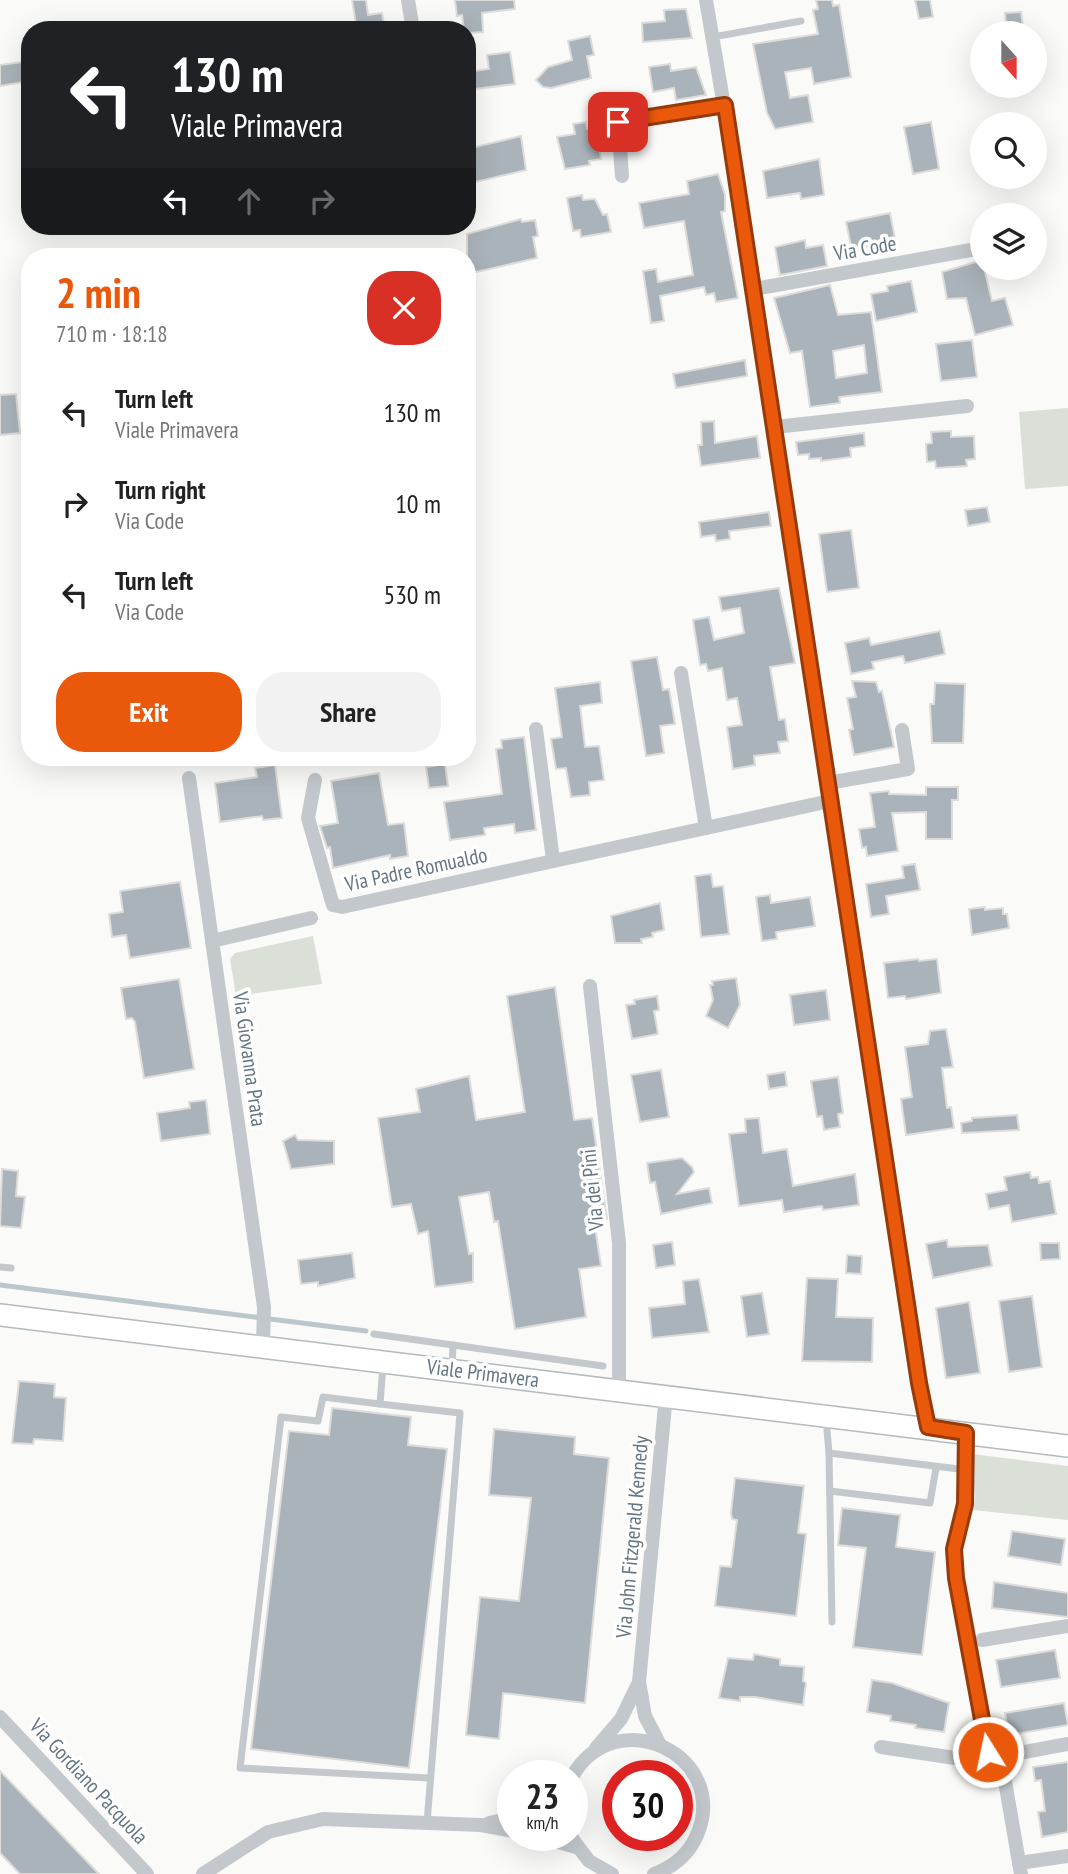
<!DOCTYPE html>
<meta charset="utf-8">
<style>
body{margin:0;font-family:"PT Sans Narrow",sans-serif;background:#f2f2f2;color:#222;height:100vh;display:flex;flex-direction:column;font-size:26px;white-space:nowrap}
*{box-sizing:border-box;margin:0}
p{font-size:23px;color:#767676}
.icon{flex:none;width:38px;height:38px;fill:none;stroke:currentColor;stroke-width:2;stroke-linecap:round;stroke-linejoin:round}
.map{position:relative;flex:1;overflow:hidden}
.sheet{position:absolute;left:21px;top:248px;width:455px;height:518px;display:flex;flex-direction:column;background:#fff;border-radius:28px;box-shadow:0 7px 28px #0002}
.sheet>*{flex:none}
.guide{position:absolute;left:21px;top:21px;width:455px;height:214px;border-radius:28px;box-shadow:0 7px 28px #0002;background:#202124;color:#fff;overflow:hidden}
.needle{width:46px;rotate:159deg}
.buttons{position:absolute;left:970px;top:21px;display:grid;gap:14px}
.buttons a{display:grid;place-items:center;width:77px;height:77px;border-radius:50%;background:#fff;box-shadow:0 7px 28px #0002;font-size:35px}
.speed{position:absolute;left:497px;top:1760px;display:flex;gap:14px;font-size:35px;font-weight:700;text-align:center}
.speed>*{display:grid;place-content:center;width:91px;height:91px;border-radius:50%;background:#fff;box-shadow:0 7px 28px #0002;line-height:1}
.speed small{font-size:18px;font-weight:400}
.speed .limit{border:10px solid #d22;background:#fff;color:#111}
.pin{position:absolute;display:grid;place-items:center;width:60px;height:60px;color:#fff;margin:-30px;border-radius:14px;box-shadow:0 4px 10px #0006}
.me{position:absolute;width:77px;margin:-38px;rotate:350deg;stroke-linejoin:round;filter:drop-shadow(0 0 5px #0008)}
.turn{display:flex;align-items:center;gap:24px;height:147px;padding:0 35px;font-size:32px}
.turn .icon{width:91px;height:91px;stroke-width:2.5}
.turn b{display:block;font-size:49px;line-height:60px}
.lanes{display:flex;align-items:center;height:66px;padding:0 35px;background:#0003;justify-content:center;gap:35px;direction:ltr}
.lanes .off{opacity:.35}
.round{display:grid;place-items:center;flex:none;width:74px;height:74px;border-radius:28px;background:#f2f2f2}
.headline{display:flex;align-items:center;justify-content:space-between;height:119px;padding:0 35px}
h1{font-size:42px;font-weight:700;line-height:52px;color:#ea580c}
.button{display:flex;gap:14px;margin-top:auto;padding:14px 35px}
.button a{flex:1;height:80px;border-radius:28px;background:#ea580c;color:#fff;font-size:28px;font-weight:700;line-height:80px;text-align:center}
.button a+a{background:#f2f2f2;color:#222}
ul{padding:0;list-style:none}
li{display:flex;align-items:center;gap:21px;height:91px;padding:0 35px}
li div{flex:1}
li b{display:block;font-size:26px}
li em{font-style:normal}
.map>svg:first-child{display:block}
.green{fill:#dadfd7}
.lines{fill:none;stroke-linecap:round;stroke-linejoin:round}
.stream{stroke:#bbc7cb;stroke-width:5}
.building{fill:#aab3b9;stroke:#dcdcda;stroke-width:2;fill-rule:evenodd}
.secondary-casing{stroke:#b3babf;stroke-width:24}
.service{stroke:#c3c8cc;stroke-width:7}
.minor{stroke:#c3c8cc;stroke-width:14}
.secondary{stroke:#fff;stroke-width:21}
.route-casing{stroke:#983908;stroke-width:18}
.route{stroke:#ea580c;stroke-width:12}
.labels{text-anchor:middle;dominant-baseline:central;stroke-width:7;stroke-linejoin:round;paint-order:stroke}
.street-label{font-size:21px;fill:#657683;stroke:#fff}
</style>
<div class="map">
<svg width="1068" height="1874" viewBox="0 0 1068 1874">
<rect width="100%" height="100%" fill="#fafaf8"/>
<g class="green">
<path d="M 1068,408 L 1068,486 L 1025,489 L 1019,412 Z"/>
<path d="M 313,936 L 322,984 L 236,996 L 230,959 L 235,953 Z"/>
<path d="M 972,1454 L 1068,1466 L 1068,1520 L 973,1510 L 975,1498 Z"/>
</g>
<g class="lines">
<path class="stream" d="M 0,1285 L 366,1331"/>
</g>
<g class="building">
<path d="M 352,0 L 366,0 L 368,15 L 382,13 L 385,30 L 357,30 Z"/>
<path d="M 455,0 L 514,0 L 515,9 L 482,13 L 483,32 L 467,33 L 467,30 L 464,30 L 462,15 L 457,16 Z"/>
<path d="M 816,0 L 832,0 L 833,6 L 839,5 L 851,77 L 814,84 L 811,68 L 785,72 L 790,98 L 808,95 L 813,122 L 775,129 L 767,113 L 753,44 L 818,34 L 813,10 L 818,9 Z"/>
<path d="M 915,0 L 930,0 L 933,17 L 919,19 Z"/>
<path d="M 686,9 L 692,38 L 643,42 L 642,23 L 665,21 L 664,10 Z"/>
<path d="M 1021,12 L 1024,33 L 1007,33 L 1005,13 Z"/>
<path d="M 590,36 L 594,55 L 587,56 L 591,78 L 551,88 L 543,87 L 536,80 L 548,67 L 572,60 L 568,41 Z"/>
<path d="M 510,52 L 515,84 L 467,90 L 467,72 L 489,69 L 487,55 Z"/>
<path d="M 30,61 L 30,81 L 0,86 L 0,65 Z"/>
<path d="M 670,64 L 671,71 L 696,67 L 706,95 L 676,100 L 674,88 L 653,92 L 649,67 Z"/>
<path d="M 586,122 L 587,129 L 593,129 L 594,139 L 598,138 L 601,159 L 589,161 L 590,165 L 565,169 L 557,137 L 575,134 L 573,124 Z"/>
<path d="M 931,122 L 939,169 L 913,174 L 904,127 Z"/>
<path d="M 521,136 L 526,170 L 471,183 L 471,177 L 467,177 L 467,149 Z"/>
<path d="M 819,159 L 824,195 L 801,199 L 800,193 L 767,198 L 763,171 Z"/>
<path d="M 718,174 L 725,195 L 725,211 L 721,212 L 738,298 L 716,302 L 714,293 L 706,295 L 704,287 L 660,296 L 664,321 L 651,323 L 643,271 L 656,269 L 658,282 L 693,275 L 684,221 L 644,228 L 639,203 L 689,194 L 687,181 Z"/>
<path d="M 582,195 L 583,200 L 595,199 L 603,215 L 607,214 L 611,232 L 581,237 L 580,230 L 573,231 L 567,198 Z"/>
<path d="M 890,213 L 896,244 L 852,251 L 846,222 Z"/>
<path d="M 521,219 L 522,222 L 535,220 L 538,236 L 533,237 L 537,258 L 467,274 L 467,234 Z"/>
<path d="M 805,240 L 806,248 L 823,245 L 827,266 L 780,275 L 775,247 Z"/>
<path d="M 982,260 L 992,301 L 1005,298 L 1013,325 L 975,335 L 966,298 L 947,299 L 942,272 Z"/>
<path d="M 911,281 L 917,312 L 876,321 L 871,294 L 888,291 L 887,286 Z"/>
<path d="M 830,285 L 838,315 L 871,312 L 882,392 L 839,397 L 840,403 L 810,407 L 802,351 L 790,353 L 774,298 ZM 864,345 L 867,373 L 836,378 L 833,351 Z"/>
<path d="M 972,340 L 977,377 L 941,381 L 936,344 Z"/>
<path d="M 745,360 L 747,376 L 676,388 L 673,374 Z"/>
<path d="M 16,394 L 20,433 L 0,435 L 0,395 Z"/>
<path d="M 714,421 L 715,443 L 757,436 L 760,458 L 701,466 L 698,445 L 702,445 L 701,422 Z"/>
<path d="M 951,431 L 951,437 L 974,436 L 975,459 L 966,460 L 967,466 L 936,468 L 935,461 L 927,462 L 926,444 L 932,443 L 931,432 Z"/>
<path d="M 864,433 L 865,446 L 850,448 L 851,457 L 821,461 L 821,458 L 809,459 L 809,454 L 798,455 L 796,442 Z"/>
<path d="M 987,507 L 990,522 L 968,526 L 965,510 Z"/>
<path d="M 769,512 L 771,526 L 729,531 L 730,539 L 716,541 L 715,535 L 701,537 L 699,522 Z"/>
<path d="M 851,530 L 859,588 L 827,592 L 819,534 Z"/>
<path d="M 779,588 L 795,663 L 770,667 L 779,720 L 785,719 L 788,741 L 778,742 L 780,753 L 754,756 L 755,765 L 733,769 L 727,727 L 742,725 L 737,698 L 727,700 L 722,668 L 708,671 L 706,664 L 700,665 L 693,620 L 709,617 L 714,640 L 744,633 L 740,608 L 722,611 L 719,597 Z"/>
<path d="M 940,631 L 945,654 L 905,663 L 903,656 L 872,662 L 874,669 L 851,674 L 845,643 L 869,638 L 871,645 Z"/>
<path d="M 657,657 L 663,690 L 669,689 L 675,724 L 660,726 L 664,753 L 646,756 L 631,661 Z"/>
<path d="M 852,681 L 876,682 L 879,692 L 882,691 L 894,747 L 854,755 L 849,730 L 853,729 L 847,698 L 856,697 Z"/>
<path d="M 600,682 L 602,703 L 580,706 L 585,747 L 599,746 L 604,780 L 589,782 L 590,795 L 571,797 L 566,768 L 556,769 L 551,739 L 562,737 L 555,688 Z"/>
<path d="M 935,683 L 965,684 L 963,743 L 932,743 L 930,704 L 934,704 Z"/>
<path d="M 524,737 L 536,830 L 515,833 L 514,824 L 484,828 L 485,835 L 450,840 L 444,802 L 502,794 L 496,749 L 502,748 L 501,740 Z"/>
<path d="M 445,764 L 448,786 L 429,788 L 426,767 Z"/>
<path d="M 275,765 L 282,818 L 263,820 L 262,816 L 220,822 L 215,783 L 257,777 L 255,768 Z"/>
<path d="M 379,773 L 388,825 L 404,823 L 408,856 L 390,859 L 390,855 L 333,868 L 330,847 L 327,848 L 320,826 L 338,823 L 331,781 Z"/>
<path d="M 926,787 L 958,787 L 958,800 L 952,800 L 952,839 L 926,839 L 926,812 L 892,813 L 898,851 L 867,856 L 866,847 L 862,848 L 859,829 L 875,827 L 870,793 L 889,791 L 889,794 L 926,795 Z"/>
<path d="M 915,864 L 920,890 L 886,896 L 889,914 L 871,917 L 866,884 L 904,878 L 902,866 Z"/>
<path d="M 711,874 L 713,887 L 723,886 L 729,934 L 701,937 L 695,876 Z"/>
<path d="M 180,882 L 191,948 L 130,958 L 126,935 L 112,937 L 109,914 L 123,912 L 120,891 Z"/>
<path d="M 770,895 L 771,903 L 810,897 L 815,926 L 776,932 L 777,939 L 762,941 L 756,897 Z"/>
<path d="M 660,903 L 664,930 L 652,933 L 653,937 L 641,939 L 642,943 L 615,943 L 611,916 Z"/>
<path d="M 985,907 L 985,910 L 1003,908 L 1003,914 L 1007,914 L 1009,928 L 972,935 L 969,909 Z"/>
<path d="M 918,959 L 919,961 L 937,959 L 941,993 L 906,999 L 905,996 L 888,998 L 884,963 Z"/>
<path d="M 736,978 L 740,1005 L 728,1028 L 706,1016 L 713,1000 L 710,985 L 713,985 L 712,981 Z"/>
<path d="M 179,979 L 194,1069 L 144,1078 L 135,1022 L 132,1018 L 126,1019 L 121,988 Z"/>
<path d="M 555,987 L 574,1120 L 592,1118 L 607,1219 L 594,1221 L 601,1266 L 579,1269 L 586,1317 L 515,1329 L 498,1221 L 494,1222 L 489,1192 L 459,1197 L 469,1254 L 473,1253 L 473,1282 L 435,1287 L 428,1231 L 418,1234 L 411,1204 L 392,1207 L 378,1118 L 420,1112 L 416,1089 L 469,1076 L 476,1120 L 525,1112 L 507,996 Z"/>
<path d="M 826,990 L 830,1020 L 794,1025 L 790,995 Z"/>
<path d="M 657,996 L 659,1010 L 654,1011 L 658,1034 L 632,1039 L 626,1005 L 635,1004 L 634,1000 Z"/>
<path d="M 946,1029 L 953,1067 L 942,1068 L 947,1108 L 951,1107 L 954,1128 L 906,1135 L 901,1099 L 912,1097 L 905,1047 L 928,1044 L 930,1031 Z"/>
<path d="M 661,1070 L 669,1117 L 640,1122 L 631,1075 Z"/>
<path d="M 785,1072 L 787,1086 L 769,1089 L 767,1075 Z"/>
<path d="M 838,1077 L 843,1113 L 838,1114 L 840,1127 L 824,1130 L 822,1116 L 817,1117 L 811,1081 Z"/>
<path d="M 206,1100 L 210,1134 L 161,1141 L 157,1113 L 190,1108 L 189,1102 Z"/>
<path d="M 1017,1115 L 1019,1130 L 962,1133 L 961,1123 L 972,1121 L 972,1118 Z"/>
<path d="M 759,1118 L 763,1153 L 787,1149 L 793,1186 L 855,1174 L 859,1205 L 823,1210 L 822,1206 L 784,1212 L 782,1200 L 739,1206 L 729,1134 L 746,1132 L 745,1119 Z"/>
<path d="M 295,1135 L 298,1140 L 334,1141 L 334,1164 L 291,1169 L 283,1141 Z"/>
<path d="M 682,1158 L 692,1167 L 694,1172 L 677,1194 L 709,1188 L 712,1203 L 661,1214 L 655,1182 L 650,1183 L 647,1163 Z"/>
<path d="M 2,1169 L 18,1171 L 16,1196 L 25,1197 L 21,1228 L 0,1226 Z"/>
<path d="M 1030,1172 L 1031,1178 L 1038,1177 L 1039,1183 L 1050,1181 L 1056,1214 L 1012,1222 L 1009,1205 L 989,1209 L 986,1194 L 1007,1190 L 1004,1177 Z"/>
<path d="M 947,1240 L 948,1247 L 988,1245 L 992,1266 L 933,1278 L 926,1244 Z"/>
<path d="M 672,1242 L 675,1265 L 656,1268 L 653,1245 Z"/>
<path d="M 1040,1243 L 1059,1243 L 1060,1259 L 1041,1260 Z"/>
<path d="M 352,1253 L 355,1278 L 318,1286 L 318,1282 L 301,1284 L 298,1260 Z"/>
<path d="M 847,1255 L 862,1256 L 861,1274 L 846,1273 Z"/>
<path d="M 807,1278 L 838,1279 L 836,1317 L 873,1318 L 872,1362 L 802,1361 Z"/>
<path d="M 699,1279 L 709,1332 L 652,1338 L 649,1308 L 685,1304 L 683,1281 Z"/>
<path d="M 762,1293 L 769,1334 L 747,1337 L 741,1296 Z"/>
<path d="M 1032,1296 L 1042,1367 L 1009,1372 L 999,1301 Z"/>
<path d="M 969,1302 L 980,1373 L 946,1378 L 936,1308 Z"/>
<path d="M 19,1381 L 55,1384 L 54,1397 L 66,1398 L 63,1441 L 34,1439 L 33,1444 L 12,1443 Z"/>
<path d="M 332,1408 L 411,1417 L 408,1445 L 447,1449 L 409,1768 L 251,1749 L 289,1431 L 329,1435 Z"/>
<path d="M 494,1429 L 575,1437 L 574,1454 L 609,1458 L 585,1703 L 503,1693 L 499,1739 L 466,1735 L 480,1597 L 519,1601 L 531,1498 L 489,1495 Z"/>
<path d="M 735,1478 L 804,1486 L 798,1533 L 806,1534 L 796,1616 L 715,1606 L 720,1566 L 731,1567 L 737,1520 L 732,1519 L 731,1513 Z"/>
<path d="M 842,1508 L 900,1515 L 896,1547 L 935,1552 L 922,1655 L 853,1647 L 866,1548 L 838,1545 Z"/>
<path d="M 1012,1531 L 1065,1539 L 1061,1565 L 1008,1556 Z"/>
<path d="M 994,1582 L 1068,1593 L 1068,1617 L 992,1608 Z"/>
<path d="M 1055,1650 L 1060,1678 L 1001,1687 L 996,1660 Z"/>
<path d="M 754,1654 L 780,1659 L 780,1665 L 804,1667 L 803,1681 L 806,1683 L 803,1705 L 755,1697 L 740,1697 L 740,1701 L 719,1698 L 728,1658 L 753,1660 Z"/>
<path d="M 872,1680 L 892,1683 L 949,1703 L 944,1732 L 915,1728 L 916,1725 L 890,1721 L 891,1716 L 867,1712 Z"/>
<path d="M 1064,1703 L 1068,1725 L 1009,1735 L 1005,1713 Z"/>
<path d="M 1068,1762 L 1068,1832 L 1042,1837 L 1038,1812 L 1045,1811 L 1041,1780 L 1035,1781 L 1033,1767 Z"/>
<path d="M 0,1771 L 99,1874 L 20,1874 L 0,1853 Z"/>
</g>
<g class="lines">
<g class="secondary-casing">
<path id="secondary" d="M 0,1315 L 1068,1446"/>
</g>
<g class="service">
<path d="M 713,37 L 801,21"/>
<path d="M 0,1267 L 11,1268"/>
<path d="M 374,1334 L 603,1366"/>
<path d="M 383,1365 L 380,1404 L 460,1413 L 427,1823"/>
<path d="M 452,1369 L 453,1345"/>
<path d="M 380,1404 L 323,1397 L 318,1421 L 281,1417 L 240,1768 L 429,1778"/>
<path d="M 826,1419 L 829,1453"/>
<path d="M 830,1491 L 930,1503 L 936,1468"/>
<path d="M 832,1622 L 829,1453 L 967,1470"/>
</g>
<g class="minor">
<path d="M 408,0 L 413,30"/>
<path d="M 706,0 L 755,289 L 830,801 L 928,1427"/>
<path d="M 622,176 L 618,122 L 725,105"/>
<path d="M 755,289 L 982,248"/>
<path d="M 775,427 L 967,406"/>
<path d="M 681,673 L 706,828"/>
<path d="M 536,729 L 553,860"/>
<path d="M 189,778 L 264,1307 L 263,1346"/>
<path d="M 315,780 L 308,818 L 333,905 L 342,907 L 830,801"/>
<path d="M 828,783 L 908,769 L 902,730"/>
<path d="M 212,941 L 311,918"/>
<path d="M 590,986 L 619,1243 L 619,1390"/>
<path d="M 982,1640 L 1068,1626"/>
<path d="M 0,1717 L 147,1874"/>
<path d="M 660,1745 L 645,1716 L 639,1682 L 666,1395"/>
<path d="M 881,1747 L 982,1762 L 988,1753 L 956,1578 L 954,1549 L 965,1504 L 966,1433"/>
<path d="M 596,1748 L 621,1719 L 639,1682"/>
<path d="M 572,1777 C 615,1700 731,1755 697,1835 C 689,1854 673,1867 654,1874"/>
<path d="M 489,1823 L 513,1818"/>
<path d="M 536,1836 L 576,1847"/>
<path d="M 570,1836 L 589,1861 L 612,1874"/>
<path d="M 1019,1863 L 1068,1856"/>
<path d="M 203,1874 L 268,1832 L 323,1819 L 481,1825 L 513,1831"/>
<path d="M 1021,1874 L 1002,1764 L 1008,1755 L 1068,1744"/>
</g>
<use href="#secondary" class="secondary"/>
</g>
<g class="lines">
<g class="route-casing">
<path id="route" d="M 618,122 L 725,105 L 919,1383 L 928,1427 L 966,1433 L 965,1504 L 954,1549 L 956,1578 L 988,1752"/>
</g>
<use href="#route" class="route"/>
</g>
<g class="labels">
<g class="street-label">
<text transform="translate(865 248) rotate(-10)">Via Code</text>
<text transform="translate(416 869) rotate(-12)">Via Padre Romualdo</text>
<text transform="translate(250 1059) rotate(82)">Via Giovanna Prata</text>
<text transform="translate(592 1190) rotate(-96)">Via dei Pini</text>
<text transform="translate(483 1373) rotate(7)">Viale Primavera</text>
<text transform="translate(632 1537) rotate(-85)">Via John Fitzgerald Kennedy</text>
<text transform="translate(89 1781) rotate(47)">Via Gordiano Pacquola</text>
</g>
</g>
</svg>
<div class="buttons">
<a><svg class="needle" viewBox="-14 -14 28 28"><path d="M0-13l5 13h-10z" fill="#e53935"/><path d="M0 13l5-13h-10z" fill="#767676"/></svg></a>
<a><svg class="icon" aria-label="search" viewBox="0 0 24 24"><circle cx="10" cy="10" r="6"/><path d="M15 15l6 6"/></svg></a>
<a><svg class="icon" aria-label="layers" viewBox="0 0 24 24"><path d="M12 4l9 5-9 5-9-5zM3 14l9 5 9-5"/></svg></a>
</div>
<div class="speed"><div>23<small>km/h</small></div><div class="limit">30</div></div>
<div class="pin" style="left:618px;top:122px;background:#d93025"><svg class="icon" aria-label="arrive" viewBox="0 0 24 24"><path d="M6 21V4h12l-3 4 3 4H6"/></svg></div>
<svg class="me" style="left:988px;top:1752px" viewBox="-20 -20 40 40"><circle r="17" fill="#ea580c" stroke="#fff" stroke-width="3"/><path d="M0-11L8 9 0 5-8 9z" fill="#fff"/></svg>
<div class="guide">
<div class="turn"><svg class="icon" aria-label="left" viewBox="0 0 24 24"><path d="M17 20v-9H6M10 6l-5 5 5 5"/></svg><div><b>130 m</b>Viale Primavera</div></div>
<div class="lanes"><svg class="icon" aria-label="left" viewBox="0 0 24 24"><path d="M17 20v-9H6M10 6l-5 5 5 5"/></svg><svg class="icon off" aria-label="ahead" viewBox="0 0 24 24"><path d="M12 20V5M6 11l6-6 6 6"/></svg><svg class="icon off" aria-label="right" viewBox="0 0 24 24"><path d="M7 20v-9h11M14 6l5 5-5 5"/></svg></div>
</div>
<section class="sheet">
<div class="headline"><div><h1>2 min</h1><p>710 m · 18:18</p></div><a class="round" style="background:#d93025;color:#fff"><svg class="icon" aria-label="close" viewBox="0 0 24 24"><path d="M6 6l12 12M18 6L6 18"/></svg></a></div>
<ul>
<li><svg class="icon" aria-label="left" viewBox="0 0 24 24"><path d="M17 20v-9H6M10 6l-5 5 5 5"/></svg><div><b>Turn left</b><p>Viale Primavera</p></div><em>130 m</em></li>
<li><svg class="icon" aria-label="right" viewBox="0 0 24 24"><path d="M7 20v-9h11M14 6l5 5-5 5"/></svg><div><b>Turn right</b><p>Via Code</p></div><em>10 m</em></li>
<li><svg class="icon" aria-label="left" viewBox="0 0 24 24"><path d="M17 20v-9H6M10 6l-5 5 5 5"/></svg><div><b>Turn left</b><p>Via Code</p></div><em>530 m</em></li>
</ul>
<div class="button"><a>Exit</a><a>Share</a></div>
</section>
</div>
